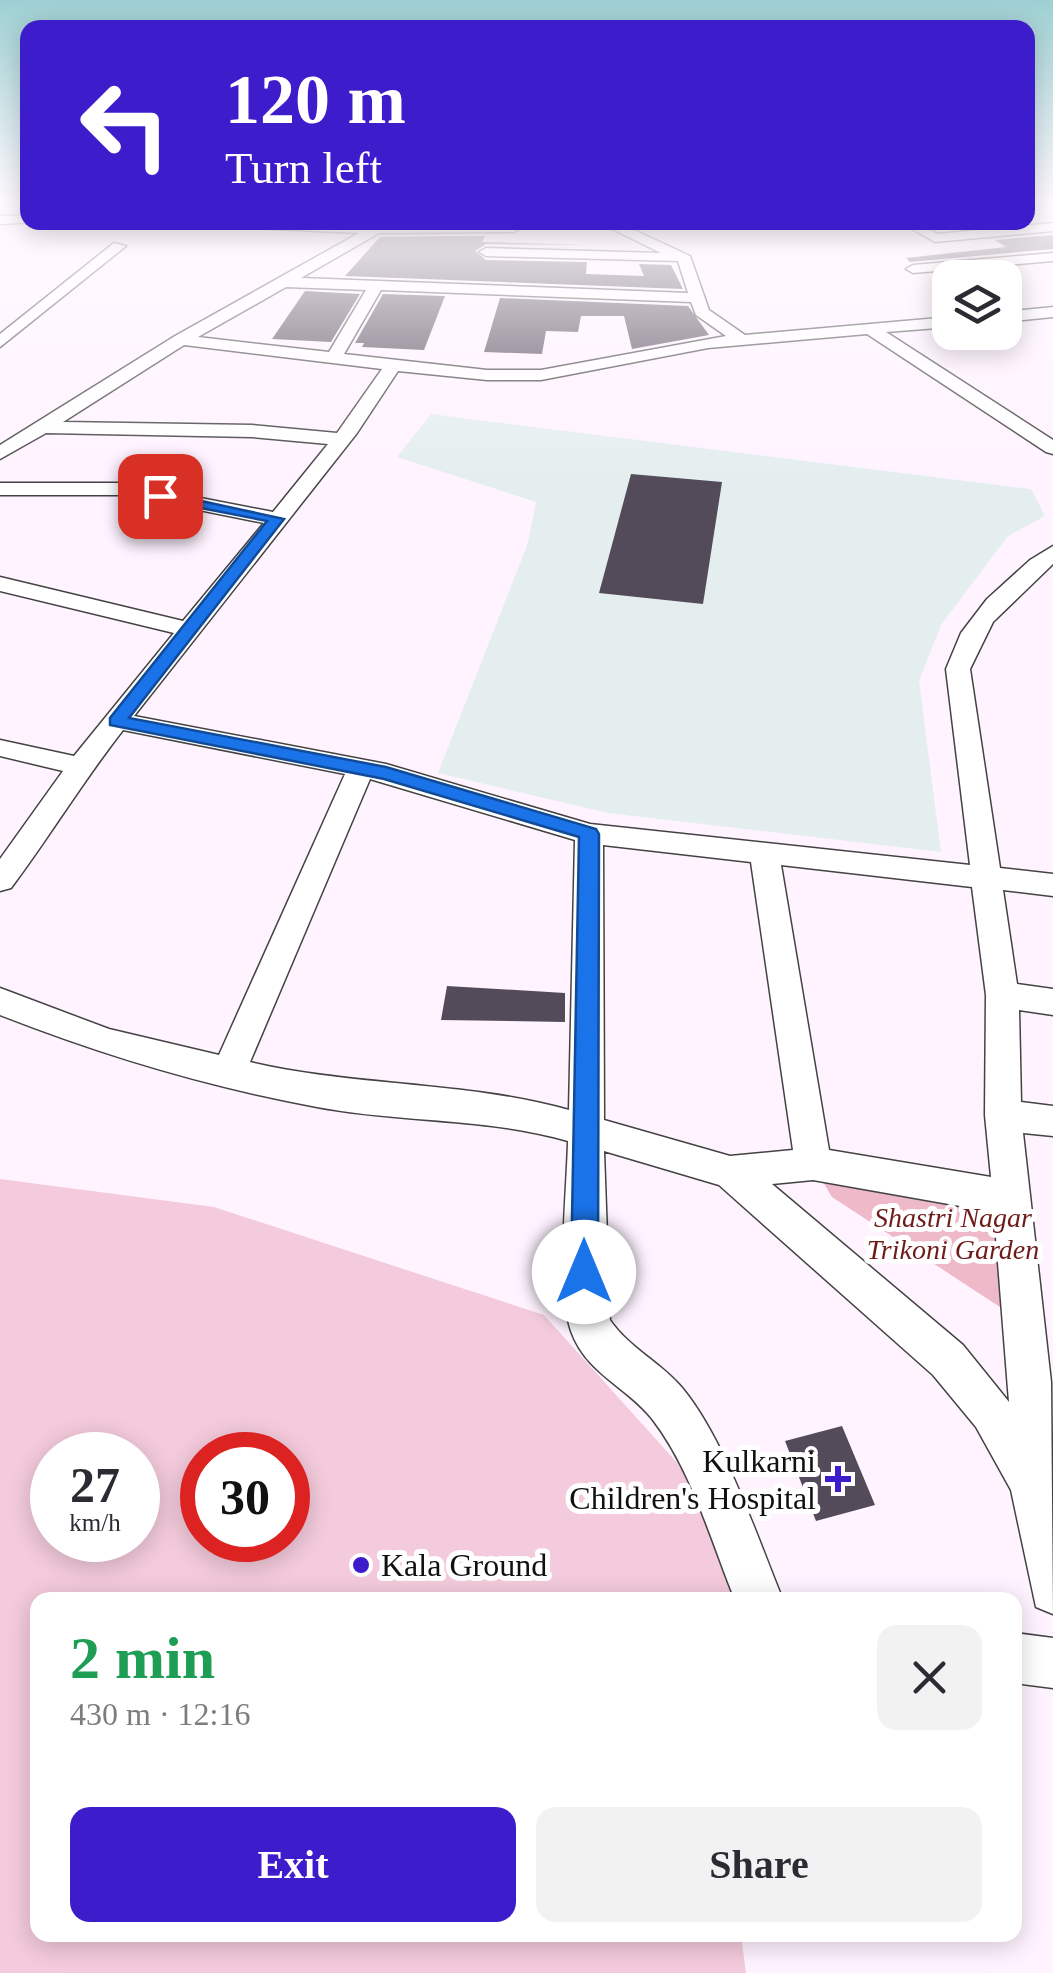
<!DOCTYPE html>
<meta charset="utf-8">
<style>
body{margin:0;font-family:"Times New Roman",serif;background:#f2f2f3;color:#2b2b33;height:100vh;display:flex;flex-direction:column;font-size:38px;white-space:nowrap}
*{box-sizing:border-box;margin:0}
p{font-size:32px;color:#7c7c81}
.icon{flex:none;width:55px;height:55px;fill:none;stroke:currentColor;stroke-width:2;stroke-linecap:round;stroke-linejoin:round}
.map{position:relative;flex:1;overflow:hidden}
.sheet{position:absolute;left:30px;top:1592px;width:992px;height:350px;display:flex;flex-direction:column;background:#fff;border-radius:20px;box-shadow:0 5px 25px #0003}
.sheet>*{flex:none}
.hud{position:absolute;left:20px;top:20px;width:1015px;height:210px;border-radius:20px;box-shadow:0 5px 25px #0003;background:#3d1ccc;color:#fff;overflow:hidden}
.controls{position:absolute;left:932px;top:260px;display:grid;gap:20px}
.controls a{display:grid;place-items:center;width:90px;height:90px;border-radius:20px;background:#fff;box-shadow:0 5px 25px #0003;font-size:50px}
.speed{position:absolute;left:30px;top:1432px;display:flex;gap:20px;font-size:50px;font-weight:700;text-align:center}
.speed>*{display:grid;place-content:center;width:130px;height:130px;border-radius:50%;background:#fff;box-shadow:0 5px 25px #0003;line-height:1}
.speed small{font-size:25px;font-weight:400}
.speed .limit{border:15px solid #d22;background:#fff;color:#111}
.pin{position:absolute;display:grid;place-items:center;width:85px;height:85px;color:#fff;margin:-42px;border-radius:20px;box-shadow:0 5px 15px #0006}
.me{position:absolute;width:110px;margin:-55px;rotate:0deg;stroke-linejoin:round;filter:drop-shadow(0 0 8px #0008)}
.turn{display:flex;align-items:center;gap:35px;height:210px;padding:0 40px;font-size:45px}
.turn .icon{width:130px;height:130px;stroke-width:2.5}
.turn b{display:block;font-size:70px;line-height:85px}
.round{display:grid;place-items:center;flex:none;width:105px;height:105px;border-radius:20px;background:#f2f2f3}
.headline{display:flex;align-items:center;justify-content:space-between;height:170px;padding:0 40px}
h1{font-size:60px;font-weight:700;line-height:75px;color:#1e9e55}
.primary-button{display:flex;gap:20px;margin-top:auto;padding:20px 40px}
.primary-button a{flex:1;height:115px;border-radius:20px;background:#3d1ccc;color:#fff;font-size:40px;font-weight:700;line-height:115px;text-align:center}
.primary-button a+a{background:#f2f2f3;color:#2b2b33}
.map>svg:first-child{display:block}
.industrial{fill:#e4eeef}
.green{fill:#eeb9c8}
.pitch{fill:#f4cbdc;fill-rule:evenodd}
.building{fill:#544b5a}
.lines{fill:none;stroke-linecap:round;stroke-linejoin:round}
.minor-casing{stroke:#434343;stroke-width:3}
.minor{fill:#fff;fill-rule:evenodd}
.route{fill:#1a73e8;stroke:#114b97;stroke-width:2.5}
.poi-dot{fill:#3d1ccc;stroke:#fff;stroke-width:4}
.labels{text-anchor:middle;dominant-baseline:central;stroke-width:10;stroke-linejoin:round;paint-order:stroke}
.park-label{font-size:28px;font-style:italic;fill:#6e1c1a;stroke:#fff}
.near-poi-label{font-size:32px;fill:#101010;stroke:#fff;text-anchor:end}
</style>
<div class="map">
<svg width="1053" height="1973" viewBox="0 0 1053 1973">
<rect width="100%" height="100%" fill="#fff3ff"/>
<path class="industrial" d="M 431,414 L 1031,489 L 1045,516 L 1008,536 L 941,625 L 919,681 L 941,852 L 608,813 L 438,773 L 528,543 L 536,502 L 397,457 Z"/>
<path class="green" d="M 839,1179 C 869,1185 958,1195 979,1208 C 1007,1226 1009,1281 1006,1311 L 832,1197 L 823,1182 Z"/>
<path class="pitch" d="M 0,1179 L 214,1207 L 544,1315 L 681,1467 L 733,1590 L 732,1600 L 38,1600 L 38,1935 L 741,1935 L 746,1973 L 0,1973 ZM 52,1455 L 138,1455 L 138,1540 L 52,1540 ZM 202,1455 L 288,1455 L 288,1540 L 202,1540 Z"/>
<g class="building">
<path d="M 1053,235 L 1053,249 L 910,262 L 906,258 L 1006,247 L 995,240 Z"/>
<path d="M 485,236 L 482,242 L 589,245 L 486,244 L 475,251 L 486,260 L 587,262 L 586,274 L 644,276 L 639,264 L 671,265 L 683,289 L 345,276 L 380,237 Z"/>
<path d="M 305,291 L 360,294 L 331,342 L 272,339 Z"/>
<path d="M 383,294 L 445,296 L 424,350 L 362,347 L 364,343 L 355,343 Z"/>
<path d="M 500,298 L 688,306 L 709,335 L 632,349 L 624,316 L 581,316 L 578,332 L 546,331 L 542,354 L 484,352 Z"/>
<path d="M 631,474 L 722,482 L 703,604 L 599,593 Z"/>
<path d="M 447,986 L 565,993 L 565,1022 L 441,1020 Z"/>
<path d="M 842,1426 L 875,1505 L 816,1521 L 785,1441 Z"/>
</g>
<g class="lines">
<g class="minor-casing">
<g id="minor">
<path d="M 0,216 L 28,216 L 28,222 L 33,222 L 0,224 Z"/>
<path d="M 123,222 L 515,222 L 521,228 L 514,232 L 379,233 L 301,278 L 688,293 L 678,261 L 486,256 L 479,252 L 486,248 L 661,253 L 598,222 L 617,222 L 690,256 L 709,310 L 745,335 L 950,317 L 950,327 L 886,332 L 1053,440 L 1053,454 L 1046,452 L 867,334 L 708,348 L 541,380 L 487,380 L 398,371 L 357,433 L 134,716 L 386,764 L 590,824 L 970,865 L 946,669 L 961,633 L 987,599 L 1030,560 L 1053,546 L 1053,564 L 993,622 L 970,669 L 1000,868 L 1053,874 L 1053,896 L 1003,890 L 1017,984 L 1053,989 L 1053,1015 L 1019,1010 L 1021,1102 L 1053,1106 L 1053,1136 L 1023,1133 L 1051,1382 L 1053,1614 L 1036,1607 L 1011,1490 L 976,1427 L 933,1375 L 719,1185 L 604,1151 L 610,1320 C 630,1349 662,1363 683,1389 C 725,1440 757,1537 783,1600 L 735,1600 C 711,1541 692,1471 653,1420 C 628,1387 586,1374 571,1331 C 556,1287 567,1191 568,1141 C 486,1117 400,1123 317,1107 C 208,1087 102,1055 0,1015 L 0,988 L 109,1029 L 219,1055 L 345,774 L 123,730 C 83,781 50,836 11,888 L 0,891 L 0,859 L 63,771 L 0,756 L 0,740 L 74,756 L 174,633 L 0,591 L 0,577 L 183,621 L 264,523 L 124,495 L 0,495 L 0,483 L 124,483 L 273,512 L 328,444 L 252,437 L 46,433 L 0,459 L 0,445 L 175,336 L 359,233 ZM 286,287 L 366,290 L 329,352 L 198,337 ZM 381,290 L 691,302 L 696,315 L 726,336 L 541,370 L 487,370 L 344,354 ZM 184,345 L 382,369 L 337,433 L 252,425 L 63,422 ZM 370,779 L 575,840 L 569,1110 C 466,1081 356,1087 250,1062 ZM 603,845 L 751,862 L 793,1150 L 730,1156 L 604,1120 ZM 781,865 L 972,887 L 986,995 L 985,1115 L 991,1177 L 829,1150 ZM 813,1180 L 994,1212 L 1009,1402 L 963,1345 L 772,1184 Z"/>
<path d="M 900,222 L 918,222 L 937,234 L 1053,223 L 1053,231 L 935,242 Z"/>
<path d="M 114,243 L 126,246 L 0,347 L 0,334 Z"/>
<path d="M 1053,253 L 1053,261 L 913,273 L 906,269 L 913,265 Z"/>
<path d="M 1053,307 L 1053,317 L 1005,322 L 1005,312 Z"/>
<path d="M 1015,1633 L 1053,1638 L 1053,1688 L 1015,1683 Z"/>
</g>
</g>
<use href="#minor" class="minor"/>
</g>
<linearGradient id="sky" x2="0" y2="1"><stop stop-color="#9ed0d3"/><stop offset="0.42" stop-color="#fffaff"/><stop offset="1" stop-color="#fffaff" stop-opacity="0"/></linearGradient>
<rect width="1053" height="479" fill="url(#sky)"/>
<path class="route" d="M 160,492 L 284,519 L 129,718 L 386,767 L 596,829 L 599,834 L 598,1272 L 594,1281 L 584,1285 L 575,1281 L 571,1272 L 579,837 L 384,779 L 110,725 L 110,718 L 267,521 L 155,499 Z"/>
<g class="poi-dot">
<path d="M833 1464h10v10h10v10h-10v10h-10v-10h-10v-10h10z"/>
<circle cx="361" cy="1565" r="10"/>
</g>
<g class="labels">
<g class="park-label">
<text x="953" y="1217">Shastri Nagar<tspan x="953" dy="32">Trikoni Garden</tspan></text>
</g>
<g class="near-poi-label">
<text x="816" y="1461">Kulkarni<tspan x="816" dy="37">Children's Hospital</tspan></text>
<text x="381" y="1565" text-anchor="start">Kala Ground</text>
</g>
</g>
</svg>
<div class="controls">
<a><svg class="icon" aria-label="layers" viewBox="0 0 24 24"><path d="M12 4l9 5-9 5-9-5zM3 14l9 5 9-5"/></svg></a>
</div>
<div class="speed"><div>27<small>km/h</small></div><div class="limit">30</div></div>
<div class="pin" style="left:160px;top:496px;background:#d93025"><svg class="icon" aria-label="arrive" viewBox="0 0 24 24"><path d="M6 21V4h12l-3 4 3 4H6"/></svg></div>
<svg class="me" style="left:584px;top:1272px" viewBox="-20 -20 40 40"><circle r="19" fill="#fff"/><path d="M0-13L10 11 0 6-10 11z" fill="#1a73e8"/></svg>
<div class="hud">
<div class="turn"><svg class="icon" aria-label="left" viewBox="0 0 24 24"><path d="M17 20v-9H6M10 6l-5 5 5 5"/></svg><div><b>120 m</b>Turn left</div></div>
</div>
<section class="sheet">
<div class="headline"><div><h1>2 min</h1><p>430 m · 12:16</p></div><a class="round"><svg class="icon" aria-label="close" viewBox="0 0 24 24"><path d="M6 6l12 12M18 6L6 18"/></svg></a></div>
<div class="primary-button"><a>Exit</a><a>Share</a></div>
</section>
</div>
